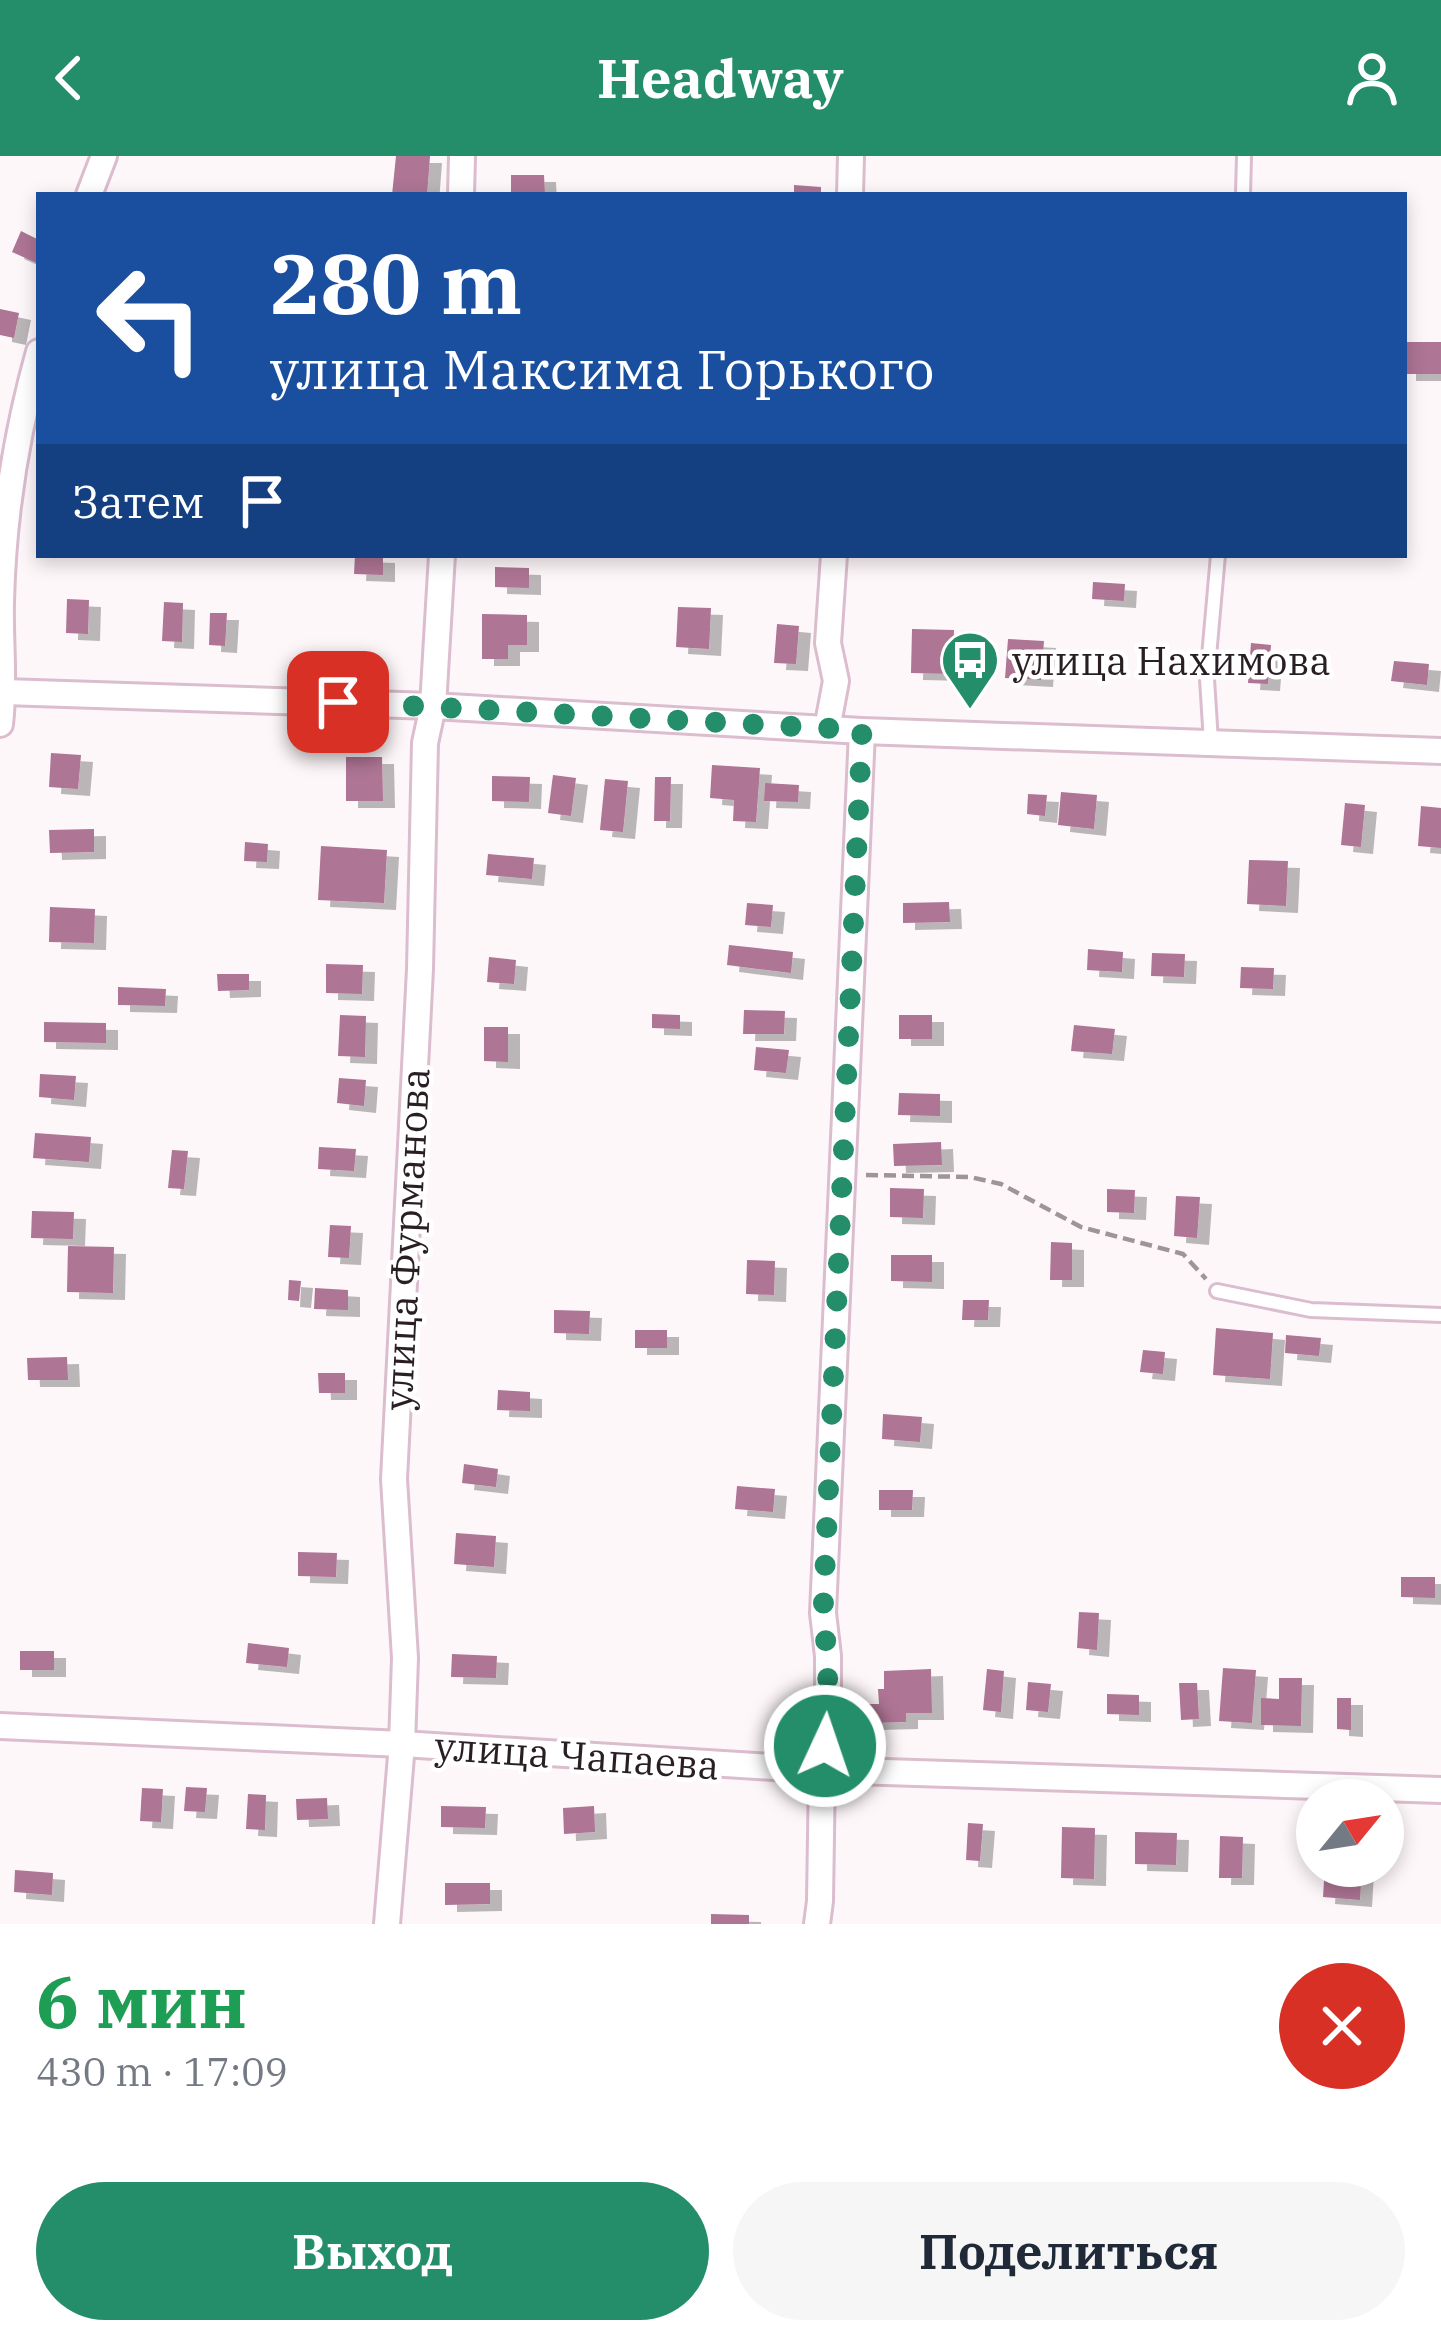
<!DOCTYPE html>
<html lang="ru">
<meta charset="utf-8">
<style>
body{margin:0;font-family:"IBM Plex Serif",serif;background:#f6f6f7;color:#1f2937;height:100vh;display:flex;flex-direction:column;font-size:45px;white-space:nowrap}
*{box-sizing:border-box;margin:0}
p{font-size:39px;color:#747a83}
.icon{flex:none;width:66px;height:66px;fill:none;stroke:currentColor;stroke-width:2;stroke-linecap:round;stroke-linejoin:round}
.map{position:relative;height:1768px;overflow:hidden}
.drawer{display:flex;flex-direction:column;background:#fff;flex:1}
.drawer>*{flex:none}
.guide{position:absolute;left:36px;top:36px;width:1371px;height:366px;border-radius:0px;box-shadow:0 6px 18px #0003;background:#1a4fa0;color:#fff;overflow:hidden}
.needle{width:78px;rotate:60deg}
.tools{position:absolute;left:1296px;top:1623px;display:grid;gap:24px}
.tools a{display:grid;place-items:center;width:108px;height:108px;border-radius:50%;background:#fff;box-shadow:0 6px 18px #0003;font-size:60px}
.pin{position:absolute;display:grid;place-items:center;width:102px;height:102px;color:#fff;margin:-51px;border-radius:24px;box-shadow:0 6px 18px #0006}
.me{position:absolute;width:132px;margin:-66px;rotate:3deg;stroke-linejoin:round;filter:drop-shadow(0 0 9px #0008)}
.turn{display:flex;align-items:center;gap:42px;height:252px;padding:0 36px;font-size:54px}
.turn .icon{width:156px;height:156px;stroke-width:2.5}
.turn b{display:block;font-size:84px;line-height:102px}
.then{display:flex;align-items:center;height:114px;padding:0 36px;background:#0003;gap:24px;font-size:45px}
.round{display:grid;place-items:center;flex:none;width:126px;height:126px;border-radius:63px;background:#f6f6f7}
.head{display:flex;align-items:center;justify-content:space-between;height:204px;padding:0 36px}
h1{font-size:72px;font-weight:700;line-height:90px;color:#1e9e55}
.action{display:flex;gap:24px;margin-top:auto;padding:24px 36px}
.action a{flex:1;height:138px;border-radius:72px;background:#248d6a;color:#fff;font-size:48px;font-weight:700;line-height:138px;text-align:center}
.action a+a{background:#f6f6f7;color:#1f2937}
header{display:flex;justify-content:space-between;align-items:center;height:156px;padding:0 36px;background:#248d6a;color:#fff;font-size:54px;font-weight:700}
.map>svg:first-child{display:block}
.building{fill:#ae7494;filter:url(#shadow)}
.lines{fill:none;stroke-linecap:round;stroke-linejoin:round}
.lane-casing{stroke:#dbbdcd;stroke-width:18}
.street-casing{stroke:#dbbdcd;stroke-width:30}
.path{stroke:#9e959a;stroke-width:4.5;stroke-dasharray:12 6;stroke-linecap:butt}
.lane{stroke:#fff;stroke-width:12}
.street{stroke:#fff;stroke-width:24}
.route{stroke:#248d6a;stroke-width:21;stroke-dasharray:0 37.8}
.labels{text-anchor:middle;dominant-baseline:central;stroke-width:9;stroke-linejoin:round;paint-order:stroke}
.poi-label{font-size:39px;fill:#291e24;stroke:#fff;text-anchor:start}
.street-label{font-size:39px;fill:#291e24;stroke:#fff}
</style>
<header><svg class="icon" aria-label="back" viewBox="0 0 24 24"><path d="M15 5l-7 7 7 7"/></svg>Headway<svg class="icon" aria-label="person" viewBox="0 0 24 24"><circle cx="12" cy="8" r="4"/><path d="M4 21q1-7 8-7t8 7"/></svg></header>
<div class="map">
<svg width="1441" height="1768" viewBox="0 0 1441 1768">
<defs>
<filter id="shadow"><feDropShadow dx="12" dy="7" stdDeviation="0" flood-color="#0004"/></filter>
</defs>
<rect width="100%" height="100%" fill="#fef7fa"/>
<g class="building">
<path d="M 396,0 L 430,0 L 427,39 L 392,39 Z"/>
<path d="M 511,19 L 544,19 L 545,39 L 511,39 Z"/>
<path d="M 794,29 L 821,31 L 821,39 L 794,39 Z"/>
<path d="M 21,75 L 39,84 L 39,108 L 12,96 Z"/>
<path d="M 0,153 L 19,157 L 14,182 L 0,179 Z"/>
<rect x="1404" y="186" width="37" height="32"/>
<path d="M 355,399 L 383,400 L 383,419 L 354,418 Z"/>
<path d="M 495,411 L 529,412 L 529,432 L 495,431 Z"/>
<path d="M 1093,426 L 1125,428 L 1124,445 L 1092,443 Z"/>
<path d="M 67,443 L 89,444 L 88,478 L 66,477 Z"/>
<path d="M 164,446 L 183,447 L 182,486 L 162,485 Z"/>
<path d="M 678,451 L 711,452 L 709,493 L 676,491 Z"/>
<path d="M 210,457 L 227,457 L 225,490 L 209,489 Z"/>
<path d="M 482,458 L 527,459 L 527,489 L 508,489 L 508,503 L 482,503 Z"/>
<path d="M 777,468 L 799,470 L 796,508 L 774,507 Z"/>
<path d="M 912,473 L 954,474 L 953,518 L 911,517 Z"/>
<path d="M 1008,483 L 1044,485 L 1041,524 L 1005,522 Z"/>
<path d="M 1251,487 L 1271,489 L 1268,528 L 1248,527 Z"/>
<path d="M 1394,505 L 1429,508 L 1427,529 L 1391,525 Z"/>
<path d="M 51,597 L 81,599 L 78,633 L 49,631 Z"/>
<path d="M 346,601 L 382,601 L 383,645 L 346,645 Z"/>
<path d="M 712,609 L 760,612 L 756,666 L 733,665 L 734,644 L 710,642 Z"/>
<path d="M 553,619 L 576,622 L 571,660 L 548,657 Z"/>
<path d="M 492,620 L 530,621 L 529,646 L 492,645 Z"/>
<path d="M 655,621 L 671,621 L 670,665 L 654,665 Z"/>
<path d="M 605,623 L 628,625 L 623,676 L 600,674 Z"/>
<path d="M 765,627 L 799,629 L 798,646 L 764,645 Z"/>
<path d="M 1061,636 L 1097,639 L 1094,673 L 1058,669 Z"/>
<path d="M 1028,638 L 1047,639 L 1045,660 L 1027,658 Z"/>
<path d="M 1345,647 L 1365,649 L 1361,691 L 1341,689 Z"/>
<path d="M 1421,650 L 1441,652 L 1441,692 L 1418,690 Z"/>
<path d="M 94,673 L 94,696 L 50,697 L 49,674 Z"/>
<path d="M 245,686 L 268,688 L 267,706 L 244,705 Z"/>
<path d="M 321,690 L 387,694 L 384,747 L 318,744 Z"/>
<path d="M 488,698 L 534,702 L 532,723 L 486,719 Z"/>
<path d="M 1249,704 L 1288,705 L 1286,750 L 1247,748 Z"/>
<path d="M 949,746 L 950,766 L 903,767 L 903,747 Z"/>
<path d="M 747,747 L 773,749 L 771,771 L 745,769 Z"/>
<path d="M 50,751 L 95,753 L 94,787 L 49,786 Z"/>
<path d="M 729,789 L 793,796 L 791,817 L 727,809 Z"/>
<path d="M 1088,793 L 1123,796 L 1122,816 L 1087,814 Z"/>
<path d="M 1152,797 L 1185,798 L 1184,821 L 1151,820 Z"/>
<path d="M 489,801 L 516,804 L 514,828 L 487,826 Z"/>
<path d="M 326,808 L 363,809 L 362,838 L 326,837 Z"/>
<path d="M 1241,811 L 1274,812 L 1273,833 L 1240,832 Z"/>
<path d="M 217,818 L 249,818 L 249,834 L 218,835 Z"/>
<path d="M 118,831 L 166,833 L 165,850 L 118,849 Z"/>
<path d="M 744,854 L 785,855 L 784,878 L 743,878 Z"/>
<path d="M 652,858 L 680,859 L 680,873 L 652,872 Z"/>
<path d="M 340,859 L 366,860 L 365,901 L 338,900 Z"/>
<rect x="899" y="859" width="33" height="24"/>
<path d="M 44,866 L 106,867 L 106,887 L 44,886 Z"/>
<path d="M 1074,869 L 1115,873 L 1112,898 L 1071,895 Z"/>
<path d="M 484,871 L 508,871 L 508,906 L 484,905 Z"/>
<path d="M 756,891 L 789,894 L 786,917 L 754,914 Z"/>
<path d="M 40,918 L 76,920 L 74,944 L 39,941 Z"/>
<path d="M 339,922 L 366,924 L 364,950 L 337,947 Z"/>
<path d="M 899,937 L 940,938 L 940,960 L 898,959 Z"/>
<path d="M 35,977 L 91,981 L 89,1006 L 33,1002 Z"/>
<path d="M 941,986 L 942,1009 L 894,1010 L 893,988 Z"/>
<path d="M 319,991 L 356,993 L 354,1015 L 318,1013 Z"/>
<path d="M 172,994 L 188,995 L 184,1033 L 168,1032 Z"/>
<path d="M 890,1032 L 924,1033 L 923,1062 L 890,1061 Z"/>
<path d="M 1107,1033 L 1135,1034 L 1134,1057 L 1107,1056 Z"/>
<path d="M 1176,1040 L 1200,1041 L 1197,1082 L 1174,1080 Z"/>
<path d="M 32,1055 L 74,1056 L 73,1083 L 31,1082 Z"/>
<path d="M 330,1069 L 351,1070 L 349,1102 L 328,1101 Z"/>
<path d="M 1051,1086 L 1072,1087 L 1072,1124 L 1050,1124 Z"/>
<path d="M 68,1090 L 114,1091 L 113,1137 L 67,1136 Z"/>
<path d="M 891,1099 L 932,1099 L 932,1126 L 891,1125 Z"/>
<path d="M 747,1104 L 775,1105 L 774,1139 L 746,1138 Z"/>
<path d="M 289,1124 L 301,1125 L 299,1145 L 288,1144 Z"/>
<path d="M 315,1132 L 348,1134 L 348,1154 L 314,1153 Z"/>
<path d="M 963,1144 L 989,1144 L 988,1164 L 962,1164 Z"/>
<path d="M 554,1154 L 590,1155 L 589,1178 L 554,1177 Z"/>
<path d="M 1216,1172 L 1273,1177 L 1270,1223 L 1213,1219 Z"/>
<rect x="635" y="1174" width="32" height="18"/>
<path d="M 1286,1179 L 1321,1182 L 1319,1200 L 1285,1197 Z"/>
<path d="M 1143,1194 L 1165,1196 L 1163,1218 L 1140,1216 Z"/>
<path d="M 67,1201 L 68,1224 L 28,1224 L 27,1202 Z"/>
<path d="M 318,1217 L 345,1217 L 345,1237 L 319,1237 Z"/>
<path d="M 498,1234 L 530,1236 L 530,1255 L 497,1254 Z"/>
<path d="M 883,1258 L 922,1261 L 920,1286 L 882,1283 Z"/>
<path d="M 464,1308 L 498,1313 L 496,1331 L 462,1327 Z"/>
<path d="M 737,1330 L 775,1333 L 773,1356 L 735,1353 Z"/>
<path d="M 879,1334 L 913,1334 L 912,1354 L 879,1354 Z"/>
<path d="M 456,1377 L 496,1380 L 494,1411 L 454,1408 Z"/>
<path d="M 298,1396 L 337,1397 L 336,1421 L 298,1420 Z"/>
<path d="M 1401,1421 L 1435,1421 L 1435,1442 L 1401,1441 Z"/>
<path d="M 1079,1456 L 1099,1457 L 1097,1494 L 1077,1492 Z"/>
<path d="M 248,1487 L 289,1492 L 287,1511 L 246,1507 Z"/>
<rect x="20" y="1495" width="34" height="19"/>
<path d="M 452,1498 L 497,1500 L 496,1522 L 451,1521 Z"/>
<path d="M 1223,1512 L 1256,1514 L 1252,1567 L 1219,1565 Z"/>
<path d="M 931,1513 L 932,1557 L 906,1557 L 906,1566 L 868,1567 L 868,1548 L 879,1548 L 878,1533 L 884,1533 L 884,1515 Z"/>
<path d="M 987,1513 L 1004,1515 L 1001,1556 L 983,1554 Z"/>
<path d="M 1279,1522 L 1302,1522 L 1301,1570 L 1261,1569 L 1261,1542 L 1279,1543 Z"/>
<path d="M 1028,1526 L 1051,1528 L 1048,1556 L 1026,1554 Z"/>
<path d="M 1179,1527 L 1197,1527 L 1199,1563 L 1181,1564 Z"/>
<path d="M 1107,1538 L 1139,1539 L 1139,1559 L 1107,1558 Z"/>
<path d="M 1337,1542 L 1351,1542 L 1351,1574 L 1337,1573 Z"/>
<path d="M 186,1631 L 207,1632 L 205,1656 L 184,1655 Z"/>
<path d="M 142,1632 L 163,1633 L 161,1666 L 140,1665 Z"/>
<path d="M 248,1638 L 266,1639 L 265,1674 L 246,1673 Z"/>
<path d="M 327,1642 L 328,1663 L 297,1664 L 296,1643 Z"/>
<path d="M 441,1650 L 486,1651 L 485,1672 L 441,1671 Z"/>
<path d="M 594,1650 L 595,1676 L 564,1678 L 563,1652 Z"/>
<path d="M 968,1667 L 983,1668 L 980,1705 L 966,1704 Z"/>
<path d="M 1062,1671 L 1095,1672 L 1094,1723 L 1061,1722 Z"/>
<path d="M 1135,1676 L 1177,1677 L 1176,1709 L 1135,1708 Z"/>
<path d="M 1220,1680 L 1243,1681 L 1242,1722 L 1219,1722 Z"/>
<path d="M 1325,1710 L 1362,1710 L 1360,1744 L 1323,1741 Z"/>
<path d="M 15,1714 L 53,1717 L 52,1739 L 14,1736 Z"/>
<path d="M 445,1727 L 490,1727 L 490,1748 L 445,1749 Z"/>
<path d="M 711,1758 L 749,1759 L 749,1768 L 711,1768 Z"/>
</g>
<g class="lines">
<g class="lane-casing">
<g id="lane">
<path d="M 1243,39 L 1244,0"/>
<path d="M 1211,586 L 1207,523 L 1218,399"/>
<path d="M 1217,1135 L 1311,1154 L 1441,1159"/>
</g>
</g>
<g class="street-casing">
<g id="street">
<path d="M 89,39 L 104,0"/>
<path d="M 461,39 L 462,0"/>
<path d="M 850,39 L 851,0"/>
<path d="M 4,536 L 433,550 L 862,575 L 1441,595"/>
<path d="M 0,568 C 5,527 0,487 1,446 C 3,361 16,278 39,196"/>
<path d="M 827,573 L 836,525 L 828,487 L 834,399"/>
<path d="M 0,1570 L 402,1588 L 822,1614 L 1441,1634"/>
<path d="M 387,1768 L 402,1588 L 405,1502 L 394,1323 L 420,813 L 425,587 L 433,550 L 442,399"/>
<path d="M 817,1768 L 820,1745 L 822,1614 L 828,1566 L 828,1500 L 823,1457 L 862,575"/>
</g>
</g>
<path class="path" d="M 866,1019 L 970,1021 L 1001,1028 L 1081,1071 L 1183,1098 L 1206,1123"/>
<use href="#lane" class="lane"/>
<use href="#street" class="street"/>
</g>
<g class="lines">
<path class="route" d="M 338,546 L 862,574 L 823,1457 C 828,1502 830,1546 825,1590"/>
</g>
<defs>
<g id="bus-pin" transform="scale(3)"><path d="M0 17L-7.5 6A9.5 9.5 0 1 1 7.5 6Z" fill="#248d6a" stroke="#fff"/><path d="M-5-6H5V4H4V6H2V4H-2V6H-4V4H-5ZM-3.5-4V0h7V-4ZM-3.5 1.2v1.5H-2V1.2ZM2 1.2v1.5H3.5V1.2Z" fill="#fff"/></g>
</defs>
<g fill-rule="evenodd">
<use href="#bus-pin" x="970" y="504"/>
</g>
<g class="labels">
<g class="poi-label">
<text x="1012" y="504">улица Нахимова</text>
</g>
<g class="street-label">
<text transform="translate(406 1083) rotate(-87)">улица Фурманова</text>
<text transform="translate(577 1599) rotate(4)">улица Чапаева</text>
</g>
</g>
</svg>
<div class="tools">
<a><svg class="needle" viewBox="-14 -14 28 28"><path d="M0-13l5 13h-10z" fill="#e53935"/><path d="M0 13l5-13h-10z" fill="#747a83"/></svg></a>
</div>
<div class="pin" style="left:338px;top:546px;background:#d93025"><svg class="icon" aria-label="arrive" viewBox="0 0 24 24"><path d="M6 21V4h12l-3 4 3 4H6"/></svg></div>
<svg class="me" style="left:825px;top:1590px" viewBox="-20 -20 40 40"><circle r="17" fill="#248d6a" stroke="#fff" stroke-width="3"/><path d="M0-11L8 9 0 5-8 9z" fill="#fff"/></svg>
<div class="guide">
<div class="turn"><svg class="icon" aria-label="left" viewBox="0 0 24 24"><path d="M17 20v-9H6M10 6l-5 5 5 5"/></svg><div><b>280 m</b>улица Максима Горького</div></div>
<div class="then">Затем<svg class="icon" aria-label="arrive" viewBox="0 0 24 24"><path d="M6 21V4h12l-3 4 3 4H6"/></svg></div>
</div>
</div>
<section class="drawer">
<div class="head"><div><h1>6 мин</h1><p>430 m · 17:09</p></div><a class="round" style="background:#d93025;color:#fff"><svg class="icon" aria-label="close" viewBox="0 0 24 24"><path d="M6 6l12 12M18 6L6 18"/></svg></a></div>
<div class="action"><a>Выход</a><a>Поделиться</a></div>
</section>
